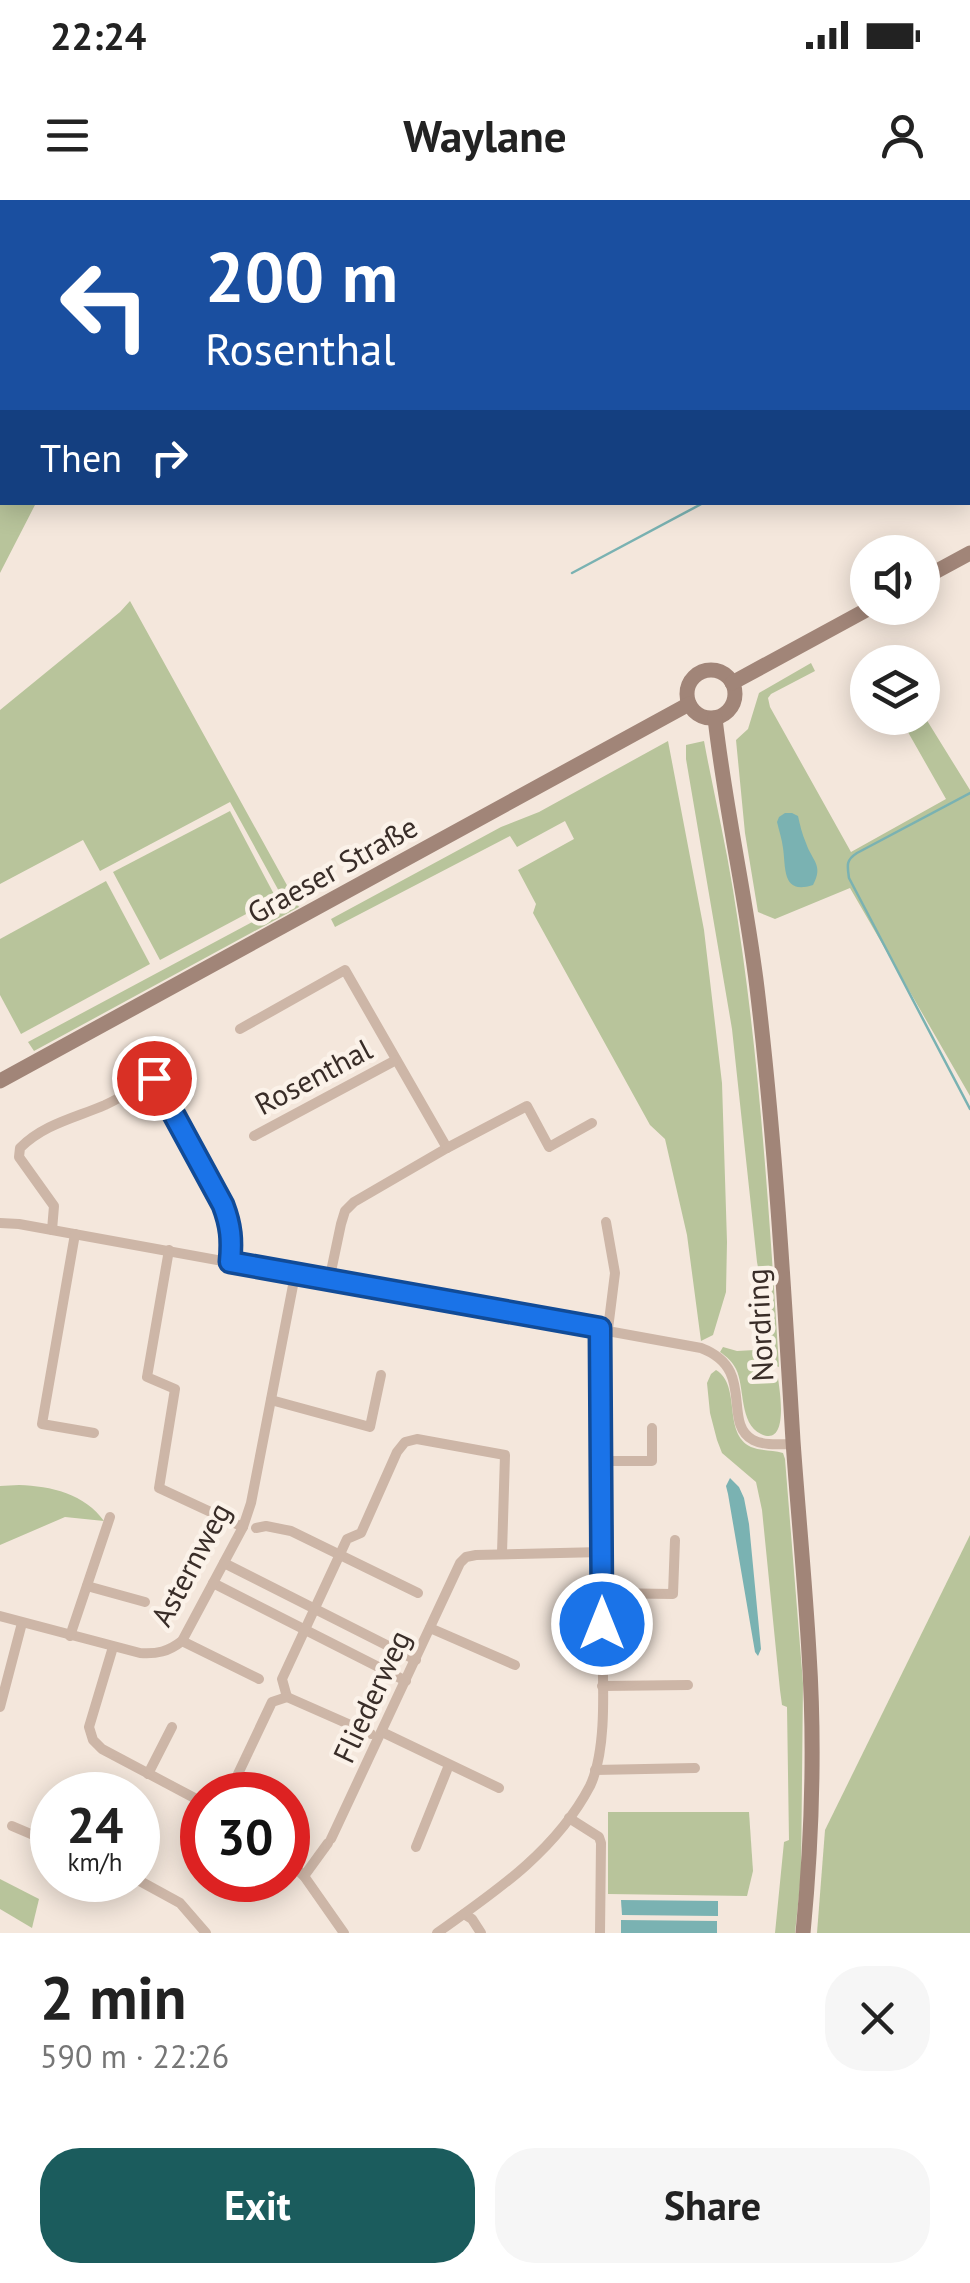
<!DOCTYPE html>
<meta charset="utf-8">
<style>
body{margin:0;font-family:"PT Sans",sans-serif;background:#f6f6f6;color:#222;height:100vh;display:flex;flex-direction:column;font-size:38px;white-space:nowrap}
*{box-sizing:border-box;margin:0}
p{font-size:32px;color:#767676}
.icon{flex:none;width:55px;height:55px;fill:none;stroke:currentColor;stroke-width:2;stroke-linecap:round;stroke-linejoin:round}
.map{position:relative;height:1733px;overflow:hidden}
.sheet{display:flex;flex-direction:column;background:#fff;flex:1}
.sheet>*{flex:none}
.top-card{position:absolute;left:0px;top:0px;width:970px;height:305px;box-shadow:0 5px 25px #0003;background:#1a4fa0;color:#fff;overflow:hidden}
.buttons{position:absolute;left:850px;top:335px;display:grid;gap:20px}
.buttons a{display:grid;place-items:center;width:90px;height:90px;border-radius:50%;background:#fff;box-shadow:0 5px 25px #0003;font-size:50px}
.speed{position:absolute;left:30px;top:1572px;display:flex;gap:20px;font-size:50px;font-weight:700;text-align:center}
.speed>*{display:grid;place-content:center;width:130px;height:130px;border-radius:50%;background:#fff;box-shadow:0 5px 25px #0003;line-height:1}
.speed small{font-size:25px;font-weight:400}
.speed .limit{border:15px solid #d22;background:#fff;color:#111}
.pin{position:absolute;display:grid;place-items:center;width:85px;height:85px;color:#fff;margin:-42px;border:5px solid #fff;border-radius:50%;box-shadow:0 2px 10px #0007}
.me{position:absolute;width:110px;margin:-55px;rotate:0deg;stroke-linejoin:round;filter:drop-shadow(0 0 8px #0008)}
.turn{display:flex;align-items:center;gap:35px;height:210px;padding:0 40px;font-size:45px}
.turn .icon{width:130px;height:130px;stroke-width:2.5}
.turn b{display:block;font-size:70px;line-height:85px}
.then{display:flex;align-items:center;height:95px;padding:0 40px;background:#0003;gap:20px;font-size:38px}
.round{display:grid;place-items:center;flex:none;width:105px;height:105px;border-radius:40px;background:#f6f6f6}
.overview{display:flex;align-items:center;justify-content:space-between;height:170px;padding:0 40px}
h1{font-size:60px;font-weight:700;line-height:75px}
.action{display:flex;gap:20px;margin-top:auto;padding:20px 40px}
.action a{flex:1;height:115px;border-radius:40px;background:#1b5c5d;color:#fff;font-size:40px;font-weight:700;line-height:115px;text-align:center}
.action a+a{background:#f6f6f6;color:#222}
.status{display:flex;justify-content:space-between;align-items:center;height:70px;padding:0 50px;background:#fff;direction:ltr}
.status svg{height:28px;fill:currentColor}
header{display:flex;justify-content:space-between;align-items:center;height:130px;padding:0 40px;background:#fff;font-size:45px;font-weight:700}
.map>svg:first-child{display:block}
.green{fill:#b8c49b}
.water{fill:#7ab2b2}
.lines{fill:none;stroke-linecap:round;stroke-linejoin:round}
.stream{stroke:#7ab2b2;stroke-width:2.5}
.street{stroke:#cdb6a7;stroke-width:10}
.secondary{stroke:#a18578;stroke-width:15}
.route-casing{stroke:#114b97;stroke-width:25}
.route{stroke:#1a73e8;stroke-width:18}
.labels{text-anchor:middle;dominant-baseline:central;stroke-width:9;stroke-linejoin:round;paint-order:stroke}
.street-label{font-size:30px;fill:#392d28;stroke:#fbf2e9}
</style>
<div class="status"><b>22:24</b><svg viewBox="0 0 49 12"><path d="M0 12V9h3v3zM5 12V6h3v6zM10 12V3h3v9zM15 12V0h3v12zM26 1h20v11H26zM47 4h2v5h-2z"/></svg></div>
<header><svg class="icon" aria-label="menu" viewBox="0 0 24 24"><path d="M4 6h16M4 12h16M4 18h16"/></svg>Waylane<svg class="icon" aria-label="person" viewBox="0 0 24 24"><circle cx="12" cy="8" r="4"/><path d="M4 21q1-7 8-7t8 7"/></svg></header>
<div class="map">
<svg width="970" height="1733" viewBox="0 0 970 1733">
<rect width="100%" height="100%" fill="#f4e7dc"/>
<g class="green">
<path d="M 0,297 L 2,297 L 2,302 L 36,303 L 0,373 Z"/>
<path d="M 130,401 L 299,707 L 34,851 L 28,842 L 286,704 L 230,602 L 100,671 L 83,640 L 0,684 L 0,510 L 120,412 Z"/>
<path d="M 811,463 L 815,471 L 771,494 L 768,498 L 770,507 L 851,652 L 946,599 L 900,518 L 922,518 L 923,514 L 970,590 L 970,896 L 850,688 L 775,719 L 758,712 L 745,633 L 736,540 L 748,529 L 759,493 Z"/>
<path d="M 668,541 L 704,730 L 722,883 L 727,1042 L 726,1092 L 713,1135 L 701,1141 L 687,1035 L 665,939 L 650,925 L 533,713 L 536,704 L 518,670 L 574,639 L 565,621 L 517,647 L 510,636 L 335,727 L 331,719 L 501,627 L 539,612 Z"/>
<path d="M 704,541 C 713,590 725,640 733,690 C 759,848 769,1008 779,1167 L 769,1163 L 764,1099 L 757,1062 L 732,829 L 686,559 L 686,545 Z"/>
<path d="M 230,611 L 276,698 L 160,760 L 113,672 Z"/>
<path d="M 106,681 L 150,764 L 21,834 L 0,795 L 0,739 Z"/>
<path d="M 723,1147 L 737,1151 L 755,1150 L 763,1172 L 778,1178 C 780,1192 789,1247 761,1234 C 739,1224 745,1187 736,1169 C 732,1161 727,1157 720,1152 Z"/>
<path d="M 716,1170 C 742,1186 722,1233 751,1247 C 761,1251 773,1250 783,1253 L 785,1259 L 803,1483 L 801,1676 L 795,1733 L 775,1733 L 784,1642 L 789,1640 L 787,1507 L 782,1505 L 780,1490 L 762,1310 L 756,1282 L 722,1253 L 717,1240 L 710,1213 L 707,1183 L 711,1174 Z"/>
<path d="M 19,1285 C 51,1286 85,1294 104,1321 L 65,1317 L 0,1345 L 0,1286 Z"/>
<path d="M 970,1335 L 970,1733 L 817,1733 L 825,1630 Z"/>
<path d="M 608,1612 L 749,1612 L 753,1671 L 747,1696 L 608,1694 Z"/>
<path d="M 0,1679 L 39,1699 L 32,1728 L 0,1709 Z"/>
</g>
<g class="water">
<path d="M 785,613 L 792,613 L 798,616 C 800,625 802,634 806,643 C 812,661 824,665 813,685 C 782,695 786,669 783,648 C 782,639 779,631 777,622 L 779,617 Z"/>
<path d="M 730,1278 L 739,1287 L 744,1298 L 749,1324 L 761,1449 L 758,1456 L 755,1452 L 728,1294 L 726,1286 Z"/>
<path d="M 621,1700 L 718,1701 L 718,1716 L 622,1715 Z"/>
<path d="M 621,1720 L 717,1721 L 717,1733 L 621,1733 Z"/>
</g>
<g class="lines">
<g class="stream">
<path d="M 32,0 L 40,2"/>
<path d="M 479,2 L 483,0"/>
<path d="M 968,163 L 970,162"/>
<path d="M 572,373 L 705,302"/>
<path d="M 970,593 L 857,653 C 846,660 847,665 849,678 L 970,909"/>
</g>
<g class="street">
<path d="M 929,0 L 931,2"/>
<path d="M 968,34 L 970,36"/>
<path d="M 240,829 L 345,770 L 447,948 L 354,1002 L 345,1011 L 341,1024 L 329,1081"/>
<path d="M 154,878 L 179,865"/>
<path d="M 254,936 L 396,860"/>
<path d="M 447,948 L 527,906 L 549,947 L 592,923"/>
<path d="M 606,1022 L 615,1073 L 608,1129"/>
<path d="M 0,1023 L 19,1024 L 701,1148 C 757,1169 721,1222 753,1240 C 765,1246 781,1244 793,1244"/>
<path d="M 52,1030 L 54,1006 L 19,957 L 20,948 C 44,924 75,918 105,905 C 122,897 138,887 154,878 L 223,1005 C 231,1026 232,1040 229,1061"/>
<path d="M 75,1034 L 42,1224 L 94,1233"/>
<path d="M 169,1050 L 147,1177 L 175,1189 L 159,1288 L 243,1327"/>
<path d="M 271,1200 L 370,1227 L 381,1175"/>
<path d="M 601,1261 L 652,1261 L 652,1228"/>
<path d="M 256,1328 L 266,1326 L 291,1331 L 418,1393"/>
<path d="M 224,1363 L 416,1460"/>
<path d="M 213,1383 L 406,1481"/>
<path d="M 87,1386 L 145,1402"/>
<path d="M 602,1393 L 673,1394 L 675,1340"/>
<path d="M 0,1416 L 140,1453 C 157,1454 168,1452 182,1441 L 243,1327 L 251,1303 L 295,1075"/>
<path d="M 430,1428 L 515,1465"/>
<path d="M 70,1436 L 110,1317"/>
<path d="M 182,1441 L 259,1479"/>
<path d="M 113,1447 L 89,1527 L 93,1540 L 102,1549 L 202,1602"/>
<path d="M 602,1486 L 688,1485"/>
<path d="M 287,1497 L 282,1479 L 347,1339 L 361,1333 L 397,1252 L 405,1242 L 417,1239 L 505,1255 L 502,1353"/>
<path d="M 287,1497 L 371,1534"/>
<path d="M 0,1507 L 22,1423"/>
<path d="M 382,1532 L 499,1588"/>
<path d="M 595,1570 L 695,1568"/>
<path d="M 148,1574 L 172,1527"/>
<path d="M 228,1595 L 272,1502 L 287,1497"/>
<path d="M 569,1618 L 599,1637 L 601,1643 L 600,1733"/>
<path d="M 12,1626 L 52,1643"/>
<path d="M 331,1639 L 460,1363 L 466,1357 L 476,1355 L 602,1352"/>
<path d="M 416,1647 L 449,1565"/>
<path d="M 288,1661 L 304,1676 L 344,1733"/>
<path d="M 304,1676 L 328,1643"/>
<path d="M 138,1680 L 180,1703 L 206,1733"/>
<path d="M 464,1714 L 472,1719 L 481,1733"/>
<path d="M 437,1733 C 495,1692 556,1651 590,1586 C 609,1546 602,1472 602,1427 C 602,1327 601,1228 600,1128"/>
</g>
<g class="secondary">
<path d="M 922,379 L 970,353"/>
<circle cx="711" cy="494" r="24"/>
<path d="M 732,483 L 870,408"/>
<path d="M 715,518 C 725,608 746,697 757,788 C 775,938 784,1090 793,1241 C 798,1312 805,1382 809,1453 C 815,1546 812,1640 803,1733"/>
<path d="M 0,881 L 689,504"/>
</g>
</g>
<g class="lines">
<g class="route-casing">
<path id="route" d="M 154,878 L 223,1005 C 231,1026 232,1040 230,1062 L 600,1128 L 602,1424"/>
</g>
<use href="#route" class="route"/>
</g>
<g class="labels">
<g class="street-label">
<text transform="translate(332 669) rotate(-29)">Graeser Straße</text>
<text transform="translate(313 876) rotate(-28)">Rosenthal</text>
<text transform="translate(759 1125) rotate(-93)">Nordring</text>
<text transform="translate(190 1364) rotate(-62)">Asternweg</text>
<text transform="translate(371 1496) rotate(-65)">Fliederweg</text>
</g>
</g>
</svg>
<div class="buttons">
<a><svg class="icon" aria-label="sound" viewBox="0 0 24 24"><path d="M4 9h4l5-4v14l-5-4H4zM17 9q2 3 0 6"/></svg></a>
<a><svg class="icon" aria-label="layers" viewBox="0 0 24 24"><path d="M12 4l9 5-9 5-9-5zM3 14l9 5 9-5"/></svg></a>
</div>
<div class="speed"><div>24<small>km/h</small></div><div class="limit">30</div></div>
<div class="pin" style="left:154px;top:878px;background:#d93025"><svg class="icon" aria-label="arrive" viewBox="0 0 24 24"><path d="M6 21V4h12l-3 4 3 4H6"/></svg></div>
<svg class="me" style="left:602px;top:1424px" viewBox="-20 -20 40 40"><circle r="17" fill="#1a73e8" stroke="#fff" stroke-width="3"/><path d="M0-11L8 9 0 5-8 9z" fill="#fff"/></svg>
<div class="top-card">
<div class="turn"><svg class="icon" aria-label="left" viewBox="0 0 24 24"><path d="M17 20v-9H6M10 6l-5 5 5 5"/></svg><div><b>200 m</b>Rosenthal</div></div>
<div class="then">Then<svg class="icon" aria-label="right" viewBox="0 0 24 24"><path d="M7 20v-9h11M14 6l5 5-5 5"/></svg></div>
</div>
</div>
<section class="sheet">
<div class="overview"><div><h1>2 min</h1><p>590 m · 22:26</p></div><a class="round"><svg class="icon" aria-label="close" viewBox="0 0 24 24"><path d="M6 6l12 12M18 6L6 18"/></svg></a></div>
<div class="action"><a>Exit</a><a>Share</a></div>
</section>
